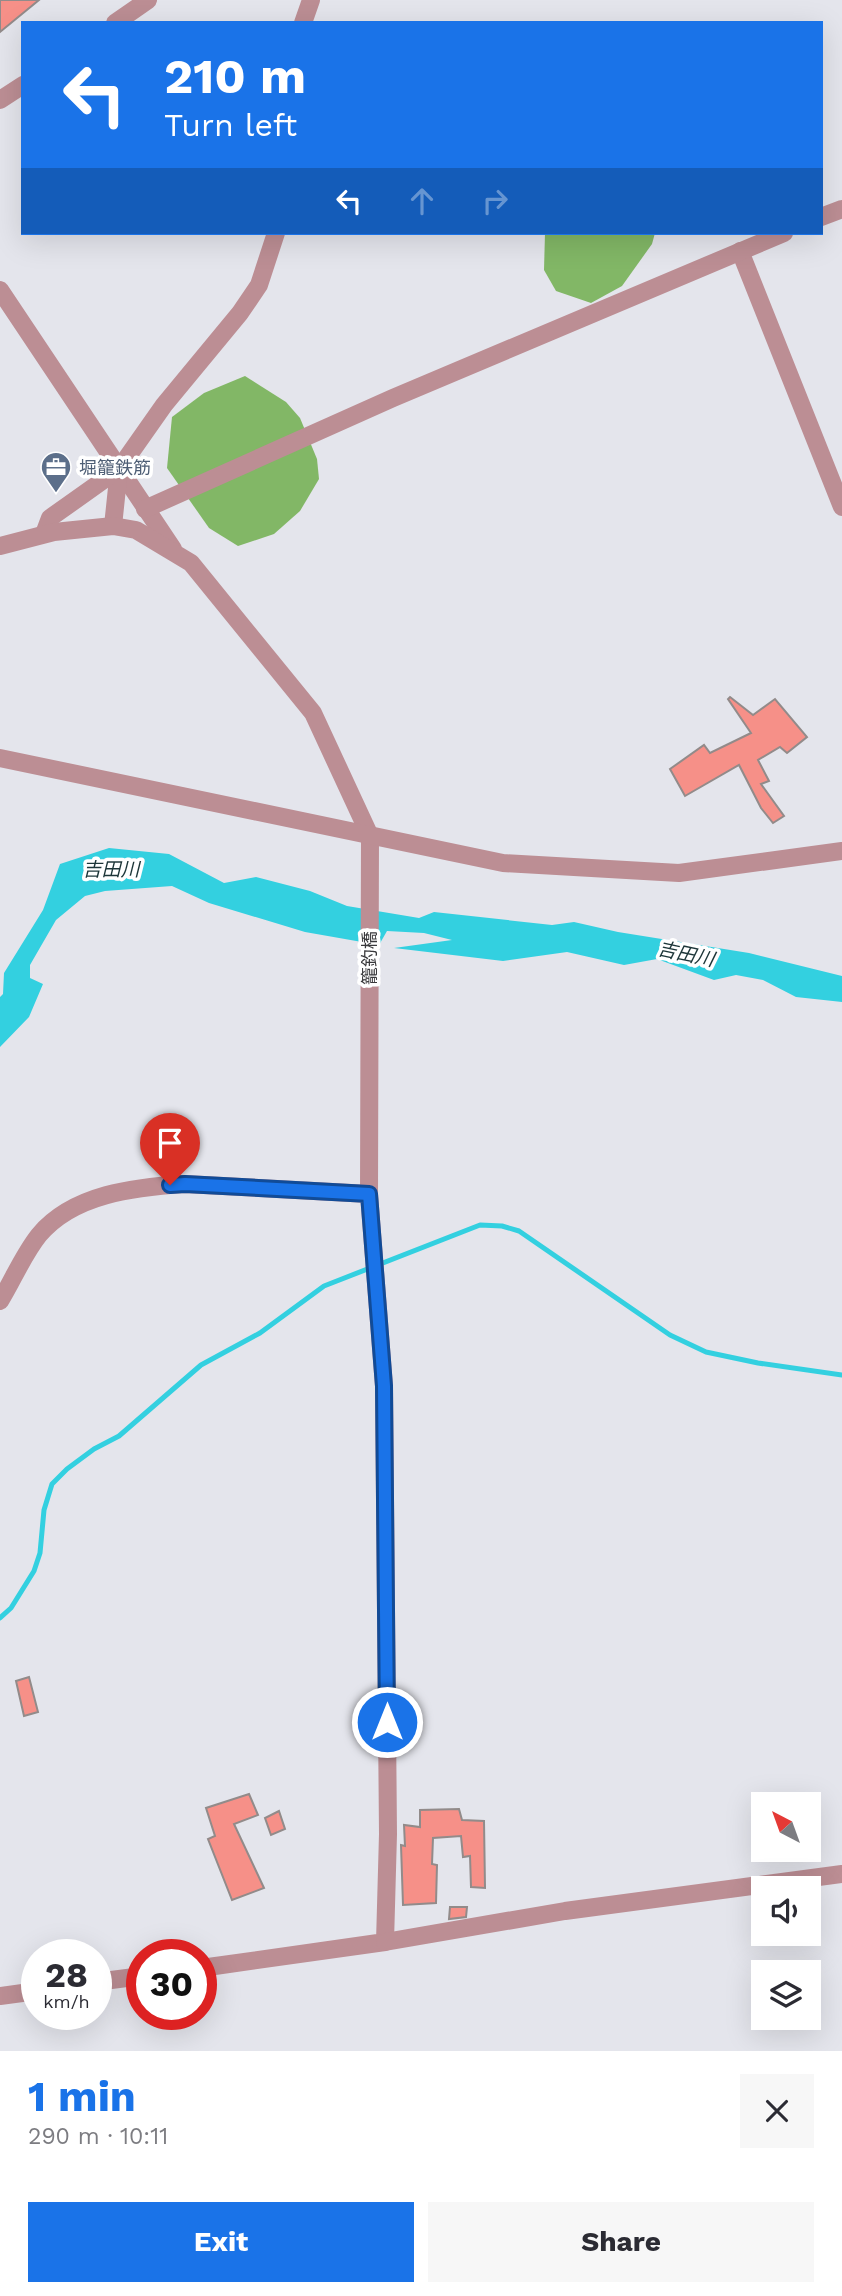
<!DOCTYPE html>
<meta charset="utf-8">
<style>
body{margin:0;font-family:"Work Sans","Noto Sans JP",sans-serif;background:#f7f7f7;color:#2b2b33;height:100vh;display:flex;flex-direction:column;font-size:26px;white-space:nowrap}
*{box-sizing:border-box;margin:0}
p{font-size:23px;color:#7c7c81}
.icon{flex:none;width:38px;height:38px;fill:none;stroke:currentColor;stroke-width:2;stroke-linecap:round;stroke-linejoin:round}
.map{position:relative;height:2051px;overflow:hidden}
.drawer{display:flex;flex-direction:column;background:#fff;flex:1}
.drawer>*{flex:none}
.banner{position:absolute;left:21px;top:21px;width:802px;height:214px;border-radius:0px;box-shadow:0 7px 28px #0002;background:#1a73e8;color:#fff;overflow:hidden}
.needle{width:46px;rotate:319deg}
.controls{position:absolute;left:751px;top:1792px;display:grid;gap:14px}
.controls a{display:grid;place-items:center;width:70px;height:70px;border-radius:0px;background:#fff;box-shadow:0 7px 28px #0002;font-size:35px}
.speed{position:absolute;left:21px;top:1939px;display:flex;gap:14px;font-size:35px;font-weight:700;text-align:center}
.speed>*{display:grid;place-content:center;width:91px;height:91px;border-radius:50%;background:#fff;box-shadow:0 7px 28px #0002;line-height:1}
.speed small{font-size:18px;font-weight:400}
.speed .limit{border:10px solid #d22;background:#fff;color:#111}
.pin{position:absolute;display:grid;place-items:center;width:60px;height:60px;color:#fff;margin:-72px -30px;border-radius:50% 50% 50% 0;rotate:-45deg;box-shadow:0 0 7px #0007}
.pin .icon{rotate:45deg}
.me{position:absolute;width:77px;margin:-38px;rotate:0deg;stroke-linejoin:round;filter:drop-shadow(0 0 5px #0008)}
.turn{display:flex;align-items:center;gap:24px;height:147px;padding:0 28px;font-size:32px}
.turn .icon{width:91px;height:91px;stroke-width:2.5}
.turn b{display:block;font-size:49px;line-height:60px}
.lanes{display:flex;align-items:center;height:66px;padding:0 28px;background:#0003;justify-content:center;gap:35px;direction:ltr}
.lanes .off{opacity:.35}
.round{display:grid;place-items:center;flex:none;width:74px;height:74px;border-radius:0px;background:#f7f7f7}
.headline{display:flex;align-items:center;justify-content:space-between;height:119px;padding:0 28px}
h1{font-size:42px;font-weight:700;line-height:52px;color:#1a73e8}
.action{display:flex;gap:14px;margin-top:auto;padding:14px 28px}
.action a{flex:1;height:80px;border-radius:0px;background:#1a73e8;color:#fff;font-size:28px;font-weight:700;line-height:80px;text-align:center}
.action a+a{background:#f7f7f7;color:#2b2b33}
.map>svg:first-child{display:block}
.forest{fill:#82b766}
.water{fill:#33d0e0}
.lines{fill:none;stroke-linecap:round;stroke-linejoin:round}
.stream{stroke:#33d0e0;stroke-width:5}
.building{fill:#f69088;stroke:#928b8a;stroke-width:2}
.minor{stroke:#bc8e94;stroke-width:18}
.route-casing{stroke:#114b97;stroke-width:18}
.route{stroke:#1a73e8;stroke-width:12}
.labels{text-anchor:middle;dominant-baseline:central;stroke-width:7;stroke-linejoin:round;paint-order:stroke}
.service-label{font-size:18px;fill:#4e5e75;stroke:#fff;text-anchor:start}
.street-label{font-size:18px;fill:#39393c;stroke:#fff}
.water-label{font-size:19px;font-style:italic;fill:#1c3538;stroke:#fff}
</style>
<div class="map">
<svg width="842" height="2051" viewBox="0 0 842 2051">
<rect width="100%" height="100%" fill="#e4e5ec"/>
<g class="forest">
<path d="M 545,233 L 655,233 L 652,244 L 622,286 L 591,303 L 556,291 L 544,270 Z"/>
<path d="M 245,376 L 286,402 L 300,418 L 317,459 L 319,479 L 300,511 L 274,534 L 238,546 L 209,528 L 167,468 L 172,417 L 204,393 Z"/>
</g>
<path class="water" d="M 109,848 L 169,854 L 224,883 L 256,877 L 310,891 L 347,906 L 419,918 L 434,912 L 552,925 L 574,922 L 618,932 L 749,953 L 842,976 L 842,1002 L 796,997 L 763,980 L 736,975 L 714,980 L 657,959 L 624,965 L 567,952 L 503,961 L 394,948 L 452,940 L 424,933 L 387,931 L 379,945 L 305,932 L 209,903 L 172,886 L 105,891 L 85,896 L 56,920 L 30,965 L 30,978 L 43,984 L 29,1017 L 0,1047 L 0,997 L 3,994 L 4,973 L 43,910 L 60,864 Z"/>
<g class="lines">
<path class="stream" d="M 0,1618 L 11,1608 L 34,1571 L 40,1553 L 44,1510 L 52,1484 L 67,1469 L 94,1449 L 119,1436 L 201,1365 L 260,1333 L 324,1286 L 480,1225 L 502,1226 L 519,1231 L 670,1335 L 706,1352 L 758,1363 L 842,1375"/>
</g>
<g class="building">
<path d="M 0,0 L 39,0 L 0,32 Z"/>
<path d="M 730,697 L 753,715 L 775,699 L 807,737 L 787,753 L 780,747 L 758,760 L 769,781 L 761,784 L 784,816 L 773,823 L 761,808 L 739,765 L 685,796 L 670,769 L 704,745 L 710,753 L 751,733 L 728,699 Z"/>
<path d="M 29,1677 L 38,1712 L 24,1716 L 16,1681 Z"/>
<path d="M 249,1794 L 258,1815 L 234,1824 L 264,1888 L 232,1900 L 208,1839 L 215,1836 L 206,1808 Z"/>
<path d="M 459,1809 L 462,1820 L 484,1821 L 485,1888 L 471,1887 L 470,1856 L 463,1857 L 461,1836 L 433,1838 L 432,1864 L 437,1865 L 436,1903 L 403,1905 L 401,1845 L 405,1846 L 404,1825 L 420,1827 L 420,1810 Z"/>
<path d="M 279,1811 L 285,1829 L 271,1835 L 265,1818 Z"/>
<path d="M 450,1907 L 467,1907 L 466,1917 L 449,1919 Z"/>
</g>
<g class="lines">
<g class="minor">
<path d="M 115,23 L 148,0"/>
<path d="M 303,23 L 311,0"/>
<path d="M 0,100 L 23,85"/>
<path d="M 821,217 L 842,209"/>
<path d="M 740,251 L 842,507"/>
<path d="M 0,290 L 173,549"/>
<path d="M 145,509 L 393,398 L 784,233"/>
<path d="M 113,526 L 119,469 L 164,405 L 240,313 L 259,285 L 276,233"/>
<path d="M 44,534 L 50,518 L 119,469"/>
<path d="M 0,546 L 54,532 L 113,526 L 136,530 L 191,563 L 313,713 L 370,836 L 369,1194 L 384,1386 L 388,1834 L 385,1942 L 201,1968"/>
<path d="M 0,758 L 503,863 L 679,873 L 842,851"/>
<path d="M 0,1301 C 13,1280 23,1255 39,1235 C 73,1194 135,1187 185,1184 L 369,1194"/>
<path d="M 385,1942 L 565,1911 L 842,1874"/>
<path d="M 96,1982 L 142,1976"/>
<path d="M 0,1996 L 37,1991"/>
</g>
</g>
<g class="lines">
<g class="route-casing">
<path id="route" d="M 170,1185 L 185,1184 L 369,1194 L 384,1386 L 387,1722"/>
</g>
<use href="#route" class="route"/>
</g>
<defs>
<g id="office-pin" transform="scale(1.575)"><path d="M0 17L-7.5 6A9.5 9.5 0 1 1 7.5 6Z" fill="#5c6f8a" stroke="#fff"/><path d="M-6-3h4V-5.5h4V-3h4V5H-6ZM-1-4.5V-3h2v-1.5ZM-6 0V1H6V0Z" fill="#fff"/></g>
</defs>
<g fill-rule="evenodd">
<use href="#office-pin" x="56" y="467"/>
</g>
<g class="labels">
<g class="service-label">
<text x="79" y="467">堀籠鉄筋</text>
</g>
<g class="street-label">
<text transform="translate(369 958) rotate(-90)">籠釣橋</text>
</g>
<g class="water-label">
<text x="111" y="869">吉田川</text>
<text transform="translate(686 954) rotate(12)">吉田川</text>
</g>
</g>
</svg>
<div class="controls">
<a><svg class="needle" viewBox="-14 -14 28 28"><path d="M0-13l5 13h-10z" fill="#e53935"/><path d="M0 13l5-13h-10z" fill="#7c7c81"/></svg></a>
<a><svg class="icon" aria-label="sound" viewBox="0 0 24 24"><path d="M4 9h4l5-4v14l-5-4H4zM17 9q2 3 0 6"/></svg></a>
<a><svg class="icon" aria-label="layers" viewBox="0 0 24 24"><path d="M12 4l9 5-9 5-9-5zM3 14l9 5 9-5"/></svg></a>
</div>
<div class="speed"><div>28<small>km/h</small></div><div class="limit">30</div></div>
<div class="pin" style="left:170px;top:1185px;background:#d93025"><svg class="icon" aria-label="arrive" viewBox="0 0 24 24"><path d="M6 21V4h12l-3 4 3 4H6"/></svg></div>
<svg class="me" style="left:387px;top:1722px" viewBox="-20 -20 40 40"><circle r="17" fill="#1a73e8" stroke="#fff" stroke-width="3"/><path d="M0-11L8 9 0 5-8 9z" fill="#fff"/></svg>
<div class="banner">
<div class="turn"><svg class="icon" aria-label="left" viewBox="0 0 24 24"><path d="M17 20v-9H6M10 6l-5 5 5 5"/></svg><div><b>210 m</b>Turn left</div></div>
<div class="lanes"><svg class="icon" aria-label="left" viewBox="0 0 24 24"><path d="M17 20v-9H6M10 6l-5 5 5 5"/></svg><svg class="icon off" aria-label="ahead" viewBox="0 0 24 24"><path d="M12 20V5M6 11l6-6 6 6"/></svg><svg class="icon off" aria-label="right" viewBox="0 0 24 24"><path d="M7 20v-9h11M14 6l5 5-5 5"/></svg></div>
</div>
</div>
<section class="drawer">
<div class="headline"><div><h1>1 min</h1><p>290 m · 10:11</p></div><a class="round"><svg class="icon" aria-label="close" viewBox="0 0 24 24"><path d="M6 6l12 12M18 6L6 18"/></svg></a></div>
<div class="action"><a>Exit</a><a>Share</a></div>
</section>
